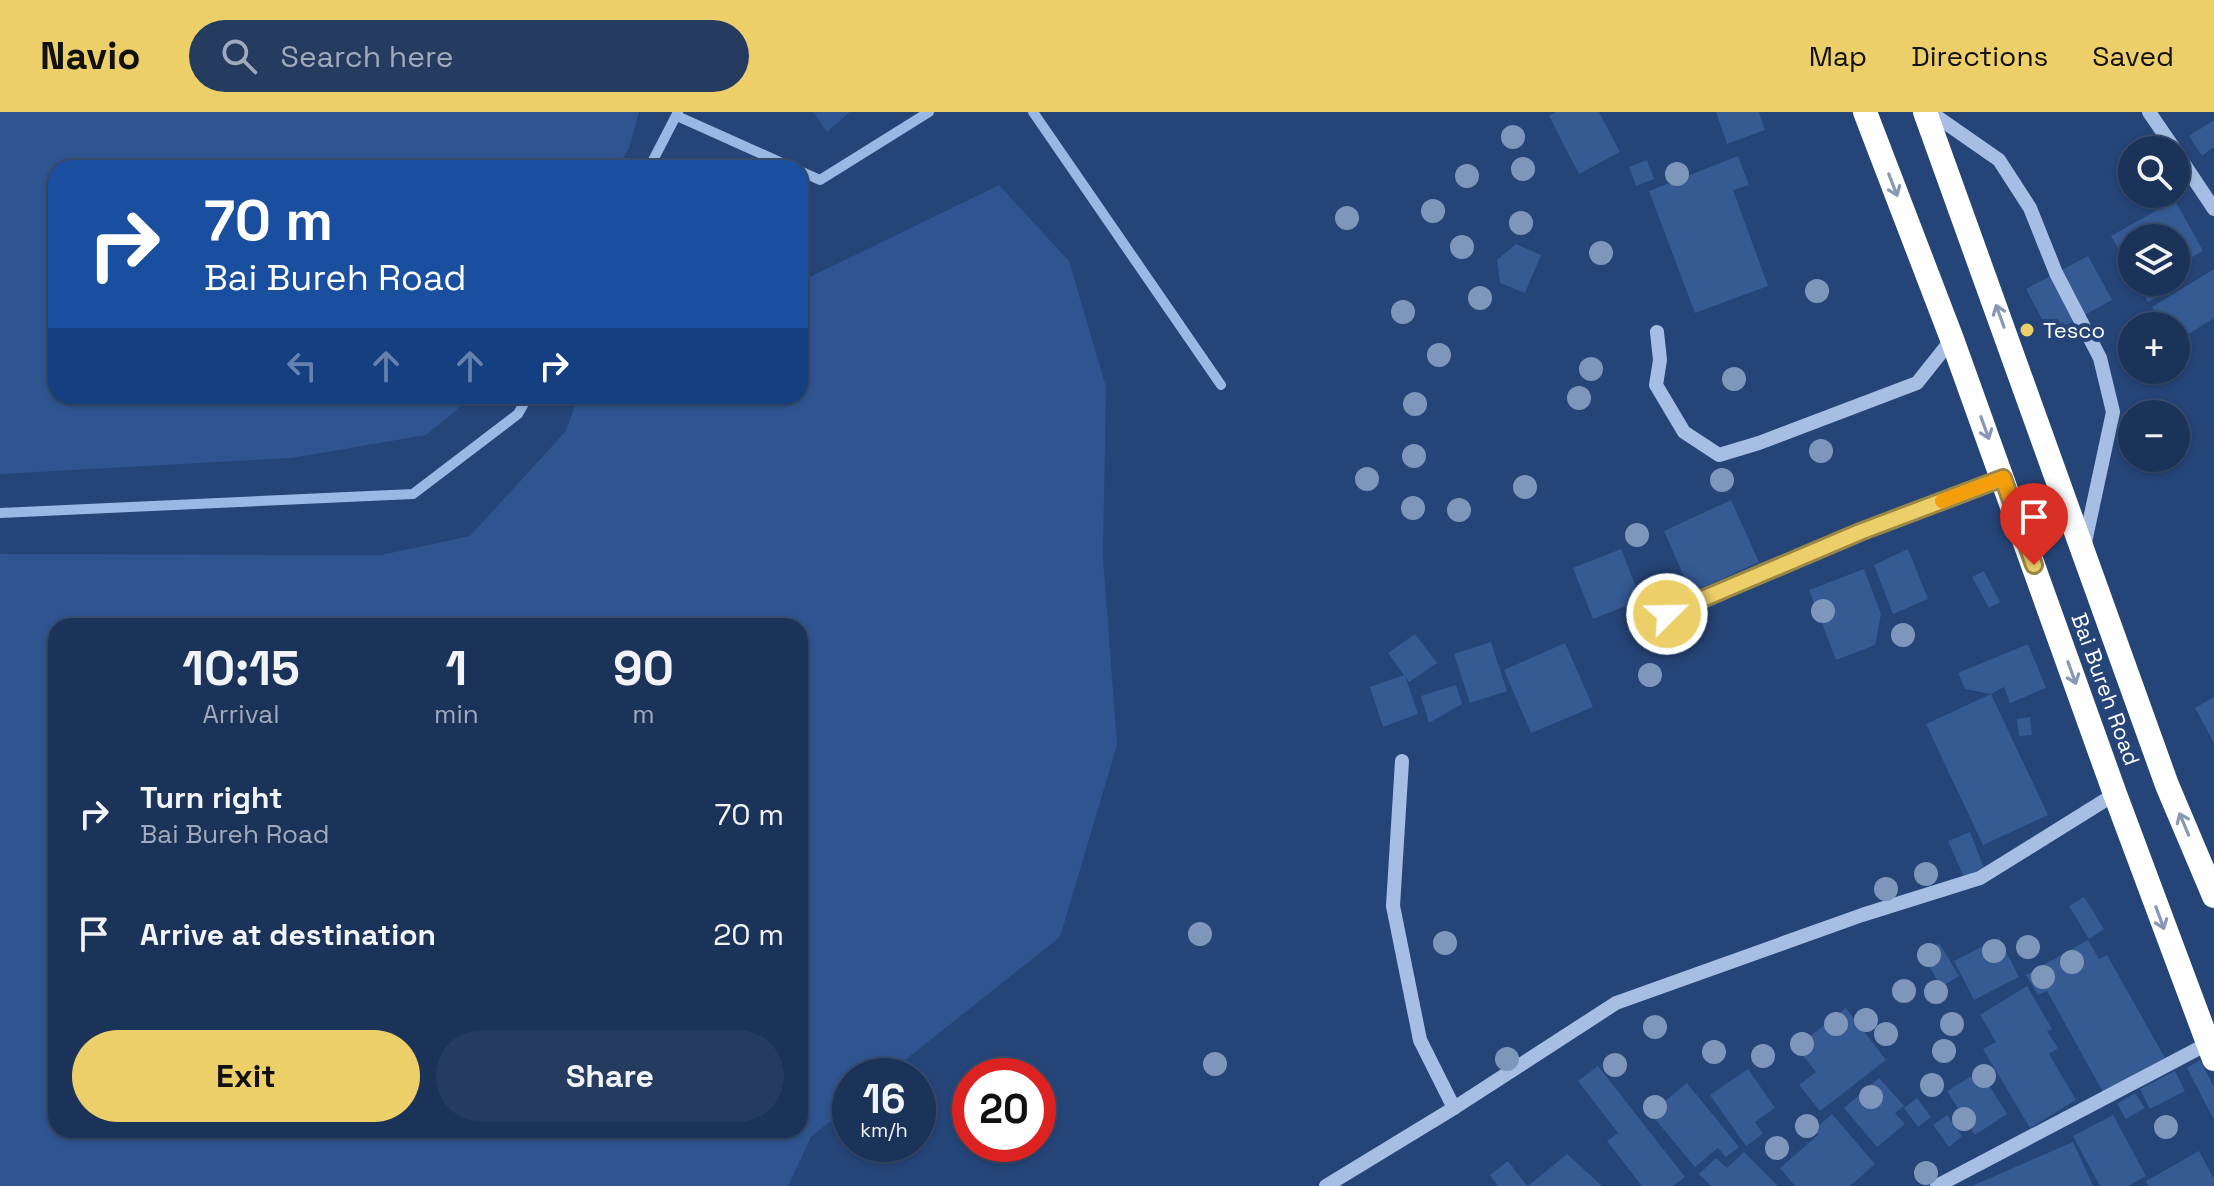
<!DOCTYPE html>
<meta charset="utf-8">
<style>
body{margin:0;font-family:"Space Grotesk",sans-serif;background:#253b5f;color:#f1f3f6;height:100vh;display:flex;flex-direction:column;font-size:30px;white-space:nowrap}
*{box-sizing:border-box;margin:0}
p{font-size:26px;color:#a0aaba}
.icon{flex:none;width:44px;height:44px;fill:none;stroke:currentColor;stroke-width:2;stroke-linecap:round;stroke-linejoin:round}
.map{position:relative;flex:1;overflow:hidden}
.sheet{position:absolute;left:48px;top:506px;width:760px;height:520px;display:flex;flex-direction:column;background:#1c3359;border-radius:24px;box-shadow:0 2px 6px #0004,0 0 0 2px #3a4e6f}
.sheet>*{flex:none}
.hud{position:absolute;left:48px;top:48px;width:760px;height:244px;border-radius:24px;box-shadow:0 2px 6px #0004,0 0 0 2px #3a4e6f;background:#1a4fa0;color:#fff;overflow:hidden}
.fabs{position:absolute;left:2118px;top:24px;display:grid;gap:16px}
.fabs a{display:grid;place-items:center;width:72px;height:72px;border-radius:50%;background:#1c3359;box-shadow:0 2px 6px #0004,0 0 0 2px #3a4e6f;font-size:40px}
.speed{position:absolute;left:832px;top:946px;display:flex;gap:16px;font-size:40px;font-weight:700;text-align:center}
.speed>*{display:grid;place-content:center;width:104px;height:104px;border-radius:50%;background:#1c3359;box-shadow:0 2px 6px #0004,0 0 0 2px #3a4e6f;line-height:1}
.speed small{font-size:20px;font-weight:400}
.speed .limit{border:12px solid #d22;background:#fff;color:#111}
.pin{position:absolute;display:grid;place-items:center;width:68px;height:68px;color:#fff;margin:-82px -34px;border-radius:50% 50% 50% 0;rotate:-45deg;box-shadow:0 0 8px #0007}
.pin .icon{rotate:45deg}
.me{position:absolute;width:88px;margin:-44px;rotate:67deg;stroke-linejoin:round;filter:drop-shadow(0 0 6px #0008)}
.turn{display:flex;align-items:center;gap:28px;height:168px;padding:0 24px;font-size:36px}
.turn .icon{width:104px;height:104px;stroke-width:2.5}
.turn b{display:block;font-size:56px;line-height:68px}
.lanes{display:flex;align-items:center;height:76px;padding:0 24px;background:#0003;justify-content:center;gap:40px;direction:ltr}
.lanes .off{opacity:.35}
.eta{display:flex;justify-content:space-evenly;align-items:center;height:136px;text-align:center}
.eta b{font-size:48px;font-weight:700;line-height:56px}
.cta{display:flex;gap:16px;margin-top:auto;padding:16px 24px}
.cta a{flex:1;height:92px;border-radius:48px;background:#edcf6a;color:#111;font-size:32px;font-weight:700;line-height:92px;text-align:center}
.cta a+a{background:#253b5f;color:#f1f3f6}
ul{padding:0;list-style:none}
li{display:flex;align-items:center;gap:24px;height:120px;padding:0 24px}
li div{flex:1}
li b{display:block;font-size:30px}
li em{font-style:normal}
header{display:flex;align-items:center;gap:48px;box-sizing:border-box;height:112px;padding:0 40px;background:#edcf6a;color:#111}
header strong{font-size:38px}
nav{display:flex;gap:44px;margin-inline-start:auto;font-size:28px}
.search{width:560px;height:72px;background:#253b5f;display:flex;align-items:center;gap:20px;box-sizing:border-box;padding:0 28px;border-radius:44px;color:#a0aaba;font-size:30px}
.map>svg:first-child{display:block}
.green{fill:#2f548f;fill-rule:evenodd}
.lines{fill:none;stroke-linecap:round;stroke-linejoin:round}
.stream{stroke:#9ab8e4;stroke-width:10}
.building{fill:#355a94}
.minor{stroke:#a6bee3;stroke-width:14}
.highway{stroke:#fff;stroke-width:24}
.tree{fill:#7f96bb}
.oneway{stroke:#8798b4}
.route-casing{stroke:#9a8745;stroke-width:20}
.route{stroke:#edcf6a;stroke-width:14}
.slow{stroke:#f59e0b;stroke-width:14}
.poi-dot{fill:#edcf6a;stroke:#254477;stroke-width:3}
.labels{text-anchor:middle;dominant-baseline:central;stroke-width:8;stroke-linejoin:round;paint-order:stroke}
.poi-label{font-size:22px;fill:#fff;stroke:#254477;text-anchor:start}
.street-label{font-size:22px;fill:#fff;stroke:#254477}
</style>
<header>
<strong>Navio</strong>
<div class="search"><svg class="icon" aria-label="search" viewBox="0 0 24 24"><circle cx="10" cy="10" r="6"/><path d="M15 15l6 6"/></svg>Search here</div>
<nav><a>Map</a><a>Directions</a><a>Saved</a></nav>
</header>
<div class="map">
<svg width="2214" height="1074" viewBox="0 0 2214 1074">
<rect width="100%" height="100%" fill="#254477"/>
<g class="green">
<path d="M 0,0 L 639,0 L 629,36 L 617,56 L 56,56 L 56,284 L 474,284 L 426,323 L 292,346 L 0,362 Z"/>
<path d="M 813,0 L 850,0 L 827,20 Z"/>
<path d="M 999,73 L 1069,149 L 1106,275 L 1103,445 L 1117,633 L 1060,825 L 885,964 L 850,964 L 850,993 L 811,1025 L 788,1074 L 0,1074 L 0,442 L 381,443 L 470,424 L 565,320 L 579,284 L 800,284 L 800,162 L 810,165 ZM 56,514 L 800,514 L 800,1018 L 56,1018 Z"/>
</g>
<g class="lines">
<g class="stream">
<path d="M 1033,0 L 1221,273"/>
<path d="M 677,4 L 793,56"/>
<path d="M 649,56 L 678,0"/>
<path d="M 800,59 L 820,68 L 929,0"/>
<path d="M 0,401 L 413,382 L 518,302 L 528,284"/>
</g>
</g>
<g class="building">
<path d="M 1556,0 L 1599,0 L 1620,40 L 1579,62 L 1549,4 Z"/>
<path d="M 1716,0 L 1759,0 L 1765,18 L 1727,32 Z"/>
<path d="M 2214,8 L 2214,35 L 2202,44 L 2189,24 Z"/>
<path d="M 1738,44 L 1749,73 L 1733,78 L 1768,174 L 1695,201 L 1649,79 Z"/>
<path d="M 1647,48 L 1654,67 L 1636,74 L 1629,55 Z"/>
<path d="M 2175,88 L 2203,139 L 2176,154 L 2176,126 L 2132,126 L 2132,161 L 2111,124 Z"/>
<path d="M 1516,132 L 1541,143 L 1525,181 L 1500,171 L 1497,148 Z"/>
<path d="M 2088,144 L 2112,188 L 2050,222 L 2026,177 Z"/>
<path d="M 2176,155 L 2184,169 L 2148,190 L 2137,170 L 2176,170 Z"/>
<path d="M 2214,157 L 2214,206 L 2176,230 L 2176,214 L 2164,214 L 2152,195 Z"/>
<path d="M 1731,388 L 1759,450 L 1691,481 L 1664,419 Z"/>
<path d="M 1621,437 L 1641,488 L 1593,507 L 1573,456 Z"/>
<path d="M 1908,437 L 1928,487 L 1893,502 L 1874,453 Z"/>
<path d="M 1864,457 L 1881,502 L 1875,533 L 1836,548 L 1809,478 Z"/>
<path d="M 1984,459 L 2000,490 L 1989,496 L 1972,465 Z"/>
<path d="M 1415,522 L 1437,551 L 1409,570 L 1405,564 L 1418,602 L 1383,615 L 1370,575 L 1404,563 L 1388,541 Z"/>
<path d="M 1491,530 L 1507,579 L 1470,591 L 1454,542 Z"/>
<path d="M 1565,531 L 1593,595 L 1531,621 L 1504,558 Z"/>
<path d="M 2028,532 L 2046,576 L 2010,591 L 2004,575 L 1991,582 L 1965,577 L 1958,561 Z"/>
<path d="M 1456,573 L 1462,592 L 1429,611 L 1421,584 Z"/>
<path d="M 1991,582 L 2048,703 L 1983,733 L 1926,612 Z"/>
<path d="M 2214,585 L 2214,631 L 2195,596 Z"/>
<path d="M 2030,605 L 2032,623 L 2019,624 L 2017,607 Z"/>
<path d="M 1970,720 L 1984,756 L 1964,765 L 1948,729 Z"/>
<path d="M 2084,785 L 2104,817 L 2089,827 L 2069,794 Z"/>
<path d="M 1999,826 L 2019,865 L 1974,888 L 1954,849 Z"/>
<path d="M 2088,828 L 2099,847 L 2107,843 L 2165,946 L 2103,980 L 2047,879 L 2038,883 L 2026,863 Z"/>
<path d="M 1939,831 L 1959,864 L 1941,875 L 1922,841 Z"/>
<path d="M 2027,874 L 2052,917 L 2047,919 L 2058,936 L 2049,942 L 2076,988 L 2030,1016 L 1983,937 L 1996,930 L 1980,903 Z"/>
<path d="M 1846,896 L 1886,948 L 1820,999 L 1799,973 L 1816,960 L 1796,935 Z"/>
<path d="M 2200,948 L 2214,975 L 2214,1008 L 2187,956 Z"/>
<path d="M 1598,954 L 1685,1065 L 1673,1074 L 1642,1074 L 1607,1029 L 1618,1021 L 1578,969 Z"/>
<path d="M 1748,957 L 1775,996 L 1755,1010 L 1763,1022 L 1746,1034 L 1710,983 Z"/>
<path d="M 1980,959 L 2007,1002 L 1975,1023 L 1947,979 Z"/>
<path d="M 2175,959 L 2185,979 L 2150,997 L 2140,977 Z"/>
<path d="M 1879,966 L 1904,994 L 1895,1001 L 1905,1012 L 1877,1035 L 1844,996 Z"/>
<path d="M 1687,971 L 1739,1035 L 1726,1045 L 1718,1036 L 1695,1055 L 1650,1001 Z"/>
<path d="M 2135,981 L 2145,996 L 2126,1007 L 2117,992 Z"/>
<path d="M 1917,986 L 1931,1005 L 1918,1015 L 1904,996 Z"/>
<path d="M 1832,1002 L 1875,1052 L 1850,1074 L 1795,1074 L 1780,1056 L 1818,1023 L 1814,1018 Z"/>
<path d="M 1947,1003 L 1962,1024 L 1949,1035 L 1933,1013 Z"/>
<path d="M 2113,1003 L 2146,1064 L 2128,1074 L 2100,1074 L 2073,1024 Z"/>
<path d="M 2073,1030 L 2093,1074 L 1972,1074 Z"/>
<path d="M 2199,1039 L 2214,1067 L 2214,1074 L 2148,1074 L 2146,1069 Z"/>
<path d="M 1744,1040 L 1778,1074 L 1711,1074 L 1699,1062 L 1716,1046 L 1727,1056 Z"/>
<path d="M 1567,1042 L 1602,1074 L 1528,1074 Z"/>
<path d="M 1508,1049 L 1527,1074 L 1498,1074 L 1490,1063 Z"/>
</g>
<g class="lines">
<g class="minor">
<path d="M 1930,0 L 1999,48 L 2030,96 L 2056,161 L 2100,246 L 2113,300 L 2084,435"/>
<path d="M 2149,0 L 2175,38"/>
<path d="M 2176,40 L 2214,97"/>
<path d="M 1657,220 L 1660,248 L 1656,273 L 1684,320 L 1719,343 L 1759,331 L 1917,271 L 1952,227"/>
<path d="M 1667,502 L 1860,420 L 2003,366"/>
<path d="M 1402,649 L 1393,794 L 1420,928 L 1454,996"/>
<path d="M 1326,1074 L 1454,996 L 1616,891 L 1862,803 L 1980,766 L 2115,682"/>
<path d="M 1937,1074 L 2207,932"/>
</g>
<g class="highway">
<path d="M 1865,0 L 1952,227 L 2115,682 L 2214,947"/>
<path d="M 1925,0 L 2167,673 L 2214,784"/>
</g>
</g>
<g class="tree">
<circle cx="1513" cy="25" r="12"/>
<circle cx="1523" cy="57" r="12"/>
<circle cx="1677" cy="62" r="12"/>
<circle cx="1467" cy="64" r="12"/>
<circle cx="1433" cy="99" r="12"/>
<circle cx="1347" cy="106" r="12"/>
<circle cx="1521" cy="111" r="12"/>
<circle cx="1462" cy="135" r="12"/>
<circle cx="1601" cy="141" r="12"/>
<circle cx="1817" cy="179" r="12"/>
<circle cx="1480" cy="186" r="12"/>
<circle cx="1403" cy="200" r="12"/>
<circle cx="1439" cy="243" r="12"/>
<circle cx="1591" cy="257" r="12"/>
<circle cx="1734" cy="267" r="12"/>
<circle cx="1579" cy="286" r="12"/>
<circle cx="1415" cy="292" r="12"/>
<circle cx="1821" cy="339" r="12"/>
<circle cx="1414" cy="344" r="12"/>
<circle cx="1367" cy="367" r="12"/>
<circle cx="1722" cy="368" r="12"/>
<circle cx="1525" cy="375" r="12"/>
<circle cx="1413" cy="396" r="12"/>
<circle cx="1459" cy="398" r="12"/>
<circle cx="1637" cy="423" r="12"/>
<circle cx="1823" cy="499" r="12"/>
<circle cx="1903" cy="523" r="12"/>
<circle cx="1650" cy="563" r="12"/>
<circle cx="1926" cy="762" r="12"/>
<circle cx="1886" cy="777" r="12"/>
<circle cx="1200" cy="822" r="12"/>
<circle cx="1445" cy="831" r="12"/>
<circle cx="2028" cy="835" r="12"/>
<circle cx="1994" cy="839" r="12"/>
<circle cx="1929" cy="843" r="12"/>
<circle cx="2072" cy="850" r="12"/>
<circle cx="2043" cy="865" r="12"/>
<circle cx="1904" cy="879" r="12"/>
<circle cx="1936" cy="880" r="12"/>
<circle cx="1866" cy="908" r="12"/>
<circle cx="1836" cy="912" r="12"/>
<circle cx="1952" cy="912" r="12"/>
<circle cx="1655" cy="915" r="12"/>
<circle cx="1886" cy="922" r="12"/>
<circle cx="1802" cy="932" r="12"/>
<circle cx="1944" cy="939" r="12"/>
<circle cx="1714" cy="940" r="12"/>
<circle cx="1763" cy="944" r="12"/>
<circle cx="1507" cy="947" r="12"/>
<circle cx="1215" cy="952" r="12"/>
<circle cx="1615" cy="953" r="12"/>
<circle cx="1984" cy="964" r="12"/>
<circle cx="1932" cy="973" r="12"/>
<circle cx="1871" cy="985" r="12"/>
<circle cx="1655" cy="995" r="12"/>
<circle cx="1964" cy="1007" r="12"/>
<circle cx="1807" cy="1014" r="12"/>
<circle cx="2166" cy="1015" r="12"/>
<circle cx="1777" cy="1036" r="12"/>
<circle cx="1926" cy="1061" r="12"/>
</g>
<defs><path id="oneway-shaft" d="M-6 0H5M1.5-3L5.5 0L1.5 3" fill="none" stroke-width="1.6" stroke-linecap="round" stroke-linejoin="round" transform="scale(2)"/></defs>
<g class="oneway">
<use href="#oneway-shaft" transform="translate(1893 73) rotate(69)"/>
<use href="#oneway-shaft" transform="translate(2000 204) rotate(-110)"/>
<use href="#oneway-shaft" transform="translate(1985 316) rotate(70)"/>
<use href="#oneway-shaft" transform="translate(2072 561) rotate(70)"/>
<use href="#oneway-shaft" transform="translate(2184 712) rotate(-113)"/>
<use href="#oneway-shaft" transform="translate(2160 806) rotate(70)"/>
</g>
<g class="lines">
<g class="route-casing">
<path id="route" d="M 1667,502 L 1860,420 L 2003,366 L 2034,453"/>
</g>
<use href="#route" class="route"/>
<path class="slow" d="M 1942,389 L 2003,366 L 2012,391"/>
</g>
<circle class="poi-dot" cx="2027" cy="218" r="8"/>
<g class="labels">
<g class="poi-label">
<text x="2043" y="218">Tesco</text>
</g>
<g class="street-label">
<text transform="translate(2106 577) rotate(70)">Bai Bureh Road</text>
</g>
</g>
</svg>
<div class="fabs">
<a><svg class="icon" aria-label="search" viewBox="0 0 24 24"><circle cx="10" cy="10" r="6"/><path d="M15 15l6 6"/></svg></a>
<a><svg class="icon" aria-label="layers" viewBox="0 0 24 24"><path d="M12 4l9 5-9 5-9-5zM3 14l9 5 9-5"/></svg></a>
<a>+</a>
<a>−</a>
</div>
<div class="speed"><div>16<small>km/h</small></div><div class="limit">20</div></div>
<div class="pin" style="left:2034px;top:453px;background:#d93025"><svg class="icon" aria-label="arrive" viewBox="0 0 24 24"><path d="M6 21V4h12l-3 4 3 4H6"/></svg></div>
<svg class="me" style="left:1667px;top:502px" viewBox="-20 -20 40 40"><circle r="17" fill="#edcf6a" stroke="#fff" stroke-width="3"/><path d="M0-11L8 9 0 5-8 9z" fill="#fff"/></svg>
<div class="hud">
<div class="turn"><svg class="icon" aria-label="right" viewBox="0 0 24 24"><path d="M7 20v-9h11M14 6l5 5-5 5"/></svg><div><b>70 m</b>Bai Bureh Road</div></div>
<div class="lanes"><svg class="icon off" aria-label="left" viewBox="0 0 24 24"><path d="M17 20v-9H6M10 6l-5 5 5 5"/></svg><svg class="icon off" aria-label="ahead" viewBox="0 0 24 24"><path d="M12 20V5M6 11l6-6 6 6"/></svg><svg class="icon off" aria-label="ahead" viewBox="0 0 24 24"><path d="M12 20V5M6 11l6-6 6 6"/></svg><svg class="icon" aria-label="right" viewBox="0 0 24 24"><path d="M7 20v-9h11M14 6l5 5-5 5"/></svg></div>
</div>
<section class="sheet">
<div class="eta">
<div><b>10:15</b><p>Arrival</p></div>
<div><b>1</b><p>min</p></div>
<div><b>90</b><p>m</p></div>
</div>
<ul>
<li><svg class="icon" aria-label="right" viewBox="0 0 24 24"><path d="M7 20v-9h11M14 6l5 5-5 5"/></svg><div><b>Turn right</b><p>Bai Bureh Road</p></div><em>70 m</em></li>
<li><svg class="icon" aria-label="arrive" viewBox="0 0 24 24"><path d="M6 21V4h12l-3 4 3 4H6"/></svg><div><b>Arrive at destination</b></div><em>20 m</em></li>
</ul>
<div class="cta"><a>Exit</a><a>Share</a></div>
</section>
</div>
